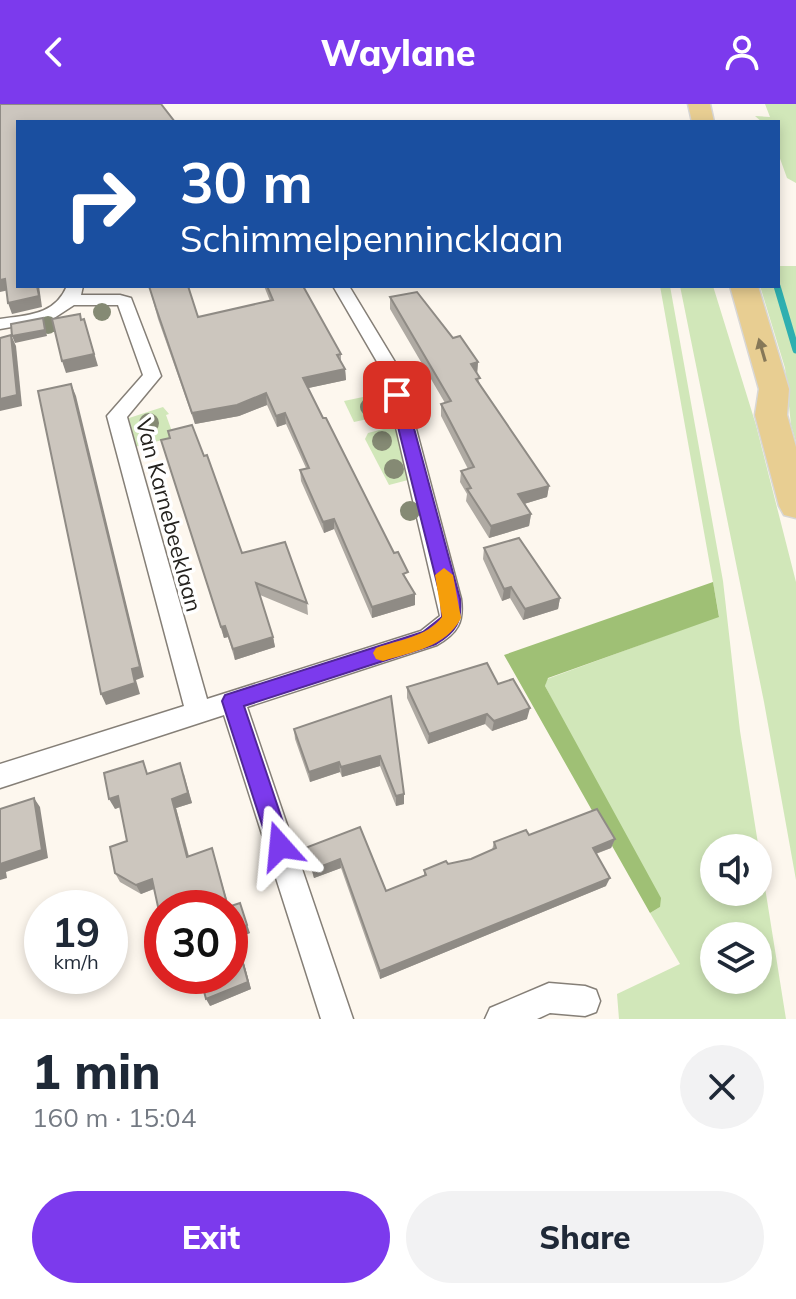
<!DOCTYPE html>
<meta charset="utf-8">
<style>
body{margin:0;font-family:Mulish,sans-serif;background:#f2f2f3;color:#1f2937;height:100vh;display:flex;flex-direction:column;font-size:30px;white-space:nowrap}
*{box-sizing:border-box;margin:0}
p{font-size:26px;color:#747a83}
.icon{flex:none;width:44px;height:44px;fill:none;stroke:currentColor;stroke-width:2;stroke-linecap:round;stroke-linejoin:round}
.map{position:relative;height:915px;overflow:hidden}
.panel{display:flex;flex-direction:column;background:#fff;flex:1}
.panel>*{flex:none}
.top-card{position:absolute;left:16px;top:16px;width:764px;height:168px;border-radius:0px;box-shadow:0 4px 12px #0003;background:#1a4fa0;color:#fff;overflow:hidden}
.buttons{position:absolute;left:700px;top:730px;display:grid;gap:16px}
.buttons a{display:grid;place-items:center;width:72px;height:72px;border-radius:50%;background:#fff;box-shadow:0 4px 12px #0003;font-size:40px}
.speed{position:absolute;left:24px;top:786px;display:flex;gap:16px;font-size:40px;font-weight:700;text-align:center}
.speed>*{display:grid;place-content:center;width:104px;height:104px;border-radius:50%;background:#fff;box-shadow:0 4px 12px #0003;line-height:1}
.speed small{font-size:20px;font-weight:400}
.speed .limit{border:12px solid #d22;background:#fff;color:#111}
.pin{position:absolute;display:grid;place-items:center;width:68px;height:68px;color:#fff;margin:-34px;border-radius:16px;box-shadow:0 4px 12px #0006}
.me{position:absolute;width:88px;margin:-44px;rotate:342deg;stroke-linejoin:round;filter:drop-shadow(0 0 6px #0008)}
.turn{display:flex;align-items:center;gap:28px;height:168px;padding:0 32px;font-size:36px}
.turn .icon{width:104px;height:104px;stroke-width:2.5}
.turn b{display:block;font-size:56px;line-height:68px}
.round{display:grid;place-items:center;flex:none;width:84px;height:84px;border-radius:42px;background:#f2f2f3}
.head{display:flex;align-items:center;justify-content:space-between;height:136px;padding:0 32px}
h1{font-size:48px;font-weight:800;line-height:60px}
.action{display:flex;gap:16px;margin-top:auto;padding:16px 32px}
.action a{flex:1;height:92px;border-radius:48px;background:#7c3aed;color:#fff;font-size:32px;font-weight:800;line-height:92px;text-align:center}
.action a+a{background:#f2f2f3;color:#1f2937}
header{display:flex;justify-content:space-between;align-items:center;height:104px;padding:0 32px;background:#7c3aed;color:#fff;font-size:36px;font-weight:800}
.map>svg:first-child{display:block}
.green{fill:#d1e7b9;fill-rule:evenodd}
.forest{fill:#9fc075}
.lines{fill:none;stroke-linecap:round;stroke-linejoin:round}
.stream{stroke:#2eafb0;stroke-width:7}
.street-casing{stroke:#857f77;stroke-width:3}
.primary-casing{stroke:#d8d7d6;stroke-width:3}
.street{fill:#fff;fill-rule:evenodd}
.primary{fill:#e8ce92;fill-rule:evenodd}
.tree{fill:#858a74}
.wall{fill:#afaaa3}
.shaded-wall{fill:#8f8b85}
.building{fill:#ccc6be;stroke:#8f8b85;stroke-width:2}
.oneway{fill:#867858}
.route{fill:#7c3aed;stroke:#51269a;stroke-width:2}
.slow{fill:#f59e0b}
.labels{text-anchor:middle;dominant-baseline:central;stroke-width:7;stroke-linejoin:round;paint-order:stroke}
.street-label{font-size:22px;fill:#24221e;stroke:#fff}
</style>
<header><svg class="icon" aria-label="back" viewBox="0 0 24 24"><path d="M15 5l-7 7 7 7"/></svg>Waylane<svg class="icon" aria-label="person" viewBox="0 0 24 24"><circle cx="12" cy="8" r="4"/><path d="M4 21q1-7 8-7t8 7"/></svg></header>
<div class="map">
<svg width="796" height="915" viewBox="0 0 796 915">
<rect width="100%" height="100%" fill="#fdf7ee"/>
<g class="green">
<path d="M 765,0 L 796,0 L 796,79 L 787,74 L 778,49 L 778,18 L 762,18 L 755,12 L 770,13 Z"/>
<path d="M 778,162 L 796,162 L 796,338 L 791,321 L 785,264 L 760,182 L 778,182 Z"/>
<path d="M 660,182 L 670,182 L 723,477 L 740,627 L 786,915 L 619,915 L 617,890 L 680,860 L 650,809 L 660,803 L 545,582 L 547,575 L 719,512 ZM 714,744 L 758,744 L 758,788 L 714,788 ZM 714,832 L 758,832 L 758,876 L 714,876 Z"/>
<path d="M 680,182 L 713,182 L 756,321 L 796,478 L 796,776 L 764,598 Z"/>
<path d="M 382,289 L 386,311 L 354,318 L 344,297 Z"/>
<path d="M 163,303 L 169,310 L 166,311 L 174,333 L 135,343 L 129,314 Z"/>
<path d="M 391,323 L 396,325 L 408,376 L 389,381 L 365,335 L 368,329 Z"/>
</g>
<path class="forest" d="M 713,478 L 719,513 L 548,574 L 545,582 L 661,794 L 660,803 L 650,809 L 504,551 Z"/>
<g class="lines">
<path class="stream" d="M 777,182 L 796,246"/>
<g class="street-casing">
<g id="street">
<path d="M 67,182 L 83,182 L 81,191 L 120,191 L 131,194 L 161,272 L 127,313 L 207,595 L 421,527 L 440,512 L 383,268 L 333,182 L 349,182 L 401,268 L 461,495 C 464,518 458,529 437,541 L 247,603 L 353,915 L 321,915 L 224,611 L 0,684 L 0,660 L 184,602 L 107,312 L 143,271 L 118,201 L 74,201 L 51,216 L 0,225 L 0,215 C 28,211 55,211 67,182 Z"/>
<path d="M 549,879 L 585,882 L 596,886 L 600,897 L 596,908 L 585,912 L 550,909 L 537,915 L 485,915 L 490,904 Z"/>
</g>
</g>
<g class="primary-casing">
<g id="primary">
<path d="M 688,0 L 710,0 L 714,18 L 692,18 Z"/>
<path d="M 730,182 L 758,182 L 789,285 L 787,311 L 796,343 L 796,414 L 784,411 L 779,402 L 755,311 L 759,285 Z"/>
</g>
</g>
<use href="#street" class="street"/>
<use href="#primary" class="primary"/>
</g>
<g class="tree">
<circle cx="102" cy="208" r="9"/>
<circle cx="48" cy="221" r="9"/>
<circle cx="369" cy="303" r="9"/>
<circle cx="149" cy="319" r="10"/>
<circle cx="382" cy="337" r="10"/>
<circle cx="394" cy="365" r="10"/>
<circle cx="410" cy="407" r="10"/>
</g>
<g class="wall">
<path d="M 149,182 L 198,213 L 270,197 L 264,182 L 303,182 L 341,250 L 341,258 L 345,265 L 346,276 L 308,284 L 408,478 L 415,501 L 372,514 L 334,425 L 324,429 L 301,377 L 300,366 L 306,364 L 286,320 L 277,323 L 267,301 L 239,312 L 195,320 L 158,215 Z"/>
<path d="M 390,193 L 453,234 L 478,258 L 477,270 L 480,281 L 549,382 L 547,393 L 524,400 L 531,410 L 529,422 L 489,434 L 466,397 L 467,390 L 460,378 L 461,367 L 468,365 L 441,312 L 441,300 L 445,299 L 390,205 Z"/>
<path d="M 161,336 L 242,449 L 307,499 L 308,511 L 260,491 L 273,533 L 275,543 L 235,556 L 228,533 L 224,534 Z"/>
<path d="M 484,444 L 560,494 L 558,505 L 523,516 L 510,494 L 502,497 L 483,455 Z"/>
<path d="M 498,580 L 527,615 L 492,627 L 485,620 L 428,640 L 407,594 L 407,583 Z"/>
<path d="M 391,592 L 404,700 L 396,702 L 380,662 L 342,673 L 340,668 L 310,678 L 295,635 L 294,625 Z"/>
<path d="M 148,670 L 184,670 L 192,699 L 176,704 L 189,752 L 212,744 L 229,803 L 250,829 L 237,834 L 251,885 L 210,902 L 230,872 L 154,785 L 141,790 L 120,778 L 115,769 L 127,737 L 120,703 L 115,705 Z"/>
<path d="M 360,723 L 386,787 L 424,772 L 424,766 L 471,755 L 492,746 L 494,738 L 529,731 L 615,735 L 611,744 L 596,750 L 606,782 L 380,875 L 341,764 L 314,774 L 305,744 Z"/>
</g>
<g class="shaded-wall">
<path d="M 5,175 L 9,186 L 0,188 L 0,176 Z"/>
<path d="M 37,182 L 39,182 L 42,203 L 12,210 L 8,199 Z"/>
<path d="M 43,214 L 47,232 L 15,239 L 12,232 Z"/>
<path d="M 84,215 L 98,262 L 66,269 L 62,257 Z"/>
<path d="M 11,231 L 16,242 L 22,302 L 0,307 L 0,295 Z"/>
<path d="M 478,258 L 477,270 L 471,260 Z"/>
<path d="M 345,265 L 346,276 L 304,285 L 303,274 Z"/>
<path d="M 71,280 L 76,292 L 144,573 L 136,576 L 140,590 L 106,601 L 101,590 Z"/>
<path d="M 266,289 L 267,301 L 239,312 L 195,320 L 192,309 Z"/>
<path d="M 285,309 L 286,320 L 277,323 L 276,312 Z"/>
<path d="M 549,382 L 547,393 L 517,402 L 518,390 Z"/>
<path d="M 531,410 L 529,422 L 489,434 L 491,422 Z"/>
<path d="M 334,415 L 334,425 L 324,429 L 323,418 Z"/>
<path d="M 511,483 L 510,494 L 502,497 L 504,485 Z"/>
<path d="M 415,490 L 415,501 L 372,514 L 372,503 Z"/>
<path d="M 560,494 L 558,505 L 523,516 L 525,505 Z"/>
<path d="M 225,522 L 228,533 L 224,534 L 221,523 Z"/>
<path d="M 273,533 L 275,543 L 235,556 L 233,545 Z"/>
<path d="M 530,604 L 527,615 L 492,627 L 494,617 Z"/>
<path d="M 487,610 L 485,620 L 428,640 L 429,630 Z"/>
<path d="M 380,652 L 380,662 L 342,673 L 341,663 Z"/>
<path d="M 339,658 L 340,668 L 310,678 L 309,668 Z"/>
<path d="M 180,659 L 192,699 L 176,704 L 191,762 L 187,753 L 172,695 Z"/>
<path d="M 404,690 L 404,700 L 396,702 L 396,692 Z"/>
<path d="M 118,692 L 123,702 L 115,705 L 109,695 Z"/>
<path d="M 34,694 L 40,703 L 48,754 L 6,768 L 7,774 L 0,776 L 0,760 Z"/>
<path d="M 615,735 L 611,744 L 589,752 L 593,744 Z"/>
<path d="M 340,755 L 341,764 L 314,774 L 312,766 Z"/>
<path d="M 610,774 L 606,782 L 380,875 L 380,867 Z"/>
<path d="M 152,775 L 156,784 L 141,790 L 136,781 Z"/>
<path d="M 240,799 L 250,829 L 237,834 L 251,885 L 210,902 L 206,895 L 234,826 Z"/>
<path d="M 170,872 L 193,872 L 171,881 L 167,873 Z"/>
</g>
<g class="building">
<path d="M 0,0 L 161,0 L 175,18 L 18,18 L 18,182 L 37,182 L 39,192 L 8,199 L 5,175 L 0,176 Z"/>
<path d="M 149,182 L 188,182 L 198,213 L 273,196 L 267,182 L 303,182 L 341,250 L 337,251 L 345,265 L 303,274 L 323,314 L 326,314 L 394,449 L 398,448 L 408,468 L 403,470 L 415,490 L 372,503 L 334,415 L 323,418 L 300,366 L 309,364 L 285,309 L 276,312 L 266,289 L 237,301 L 192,309 L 156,204 Z"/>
<path d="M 417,188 L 453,234 L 460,232 L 478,258 L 471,260 L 480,274 L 476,275 L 549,382 L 518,390 L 531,410 L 491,422 L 467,385 L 471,384 L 461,367 L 474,363 L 441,300 L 451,297 L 390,193 Z"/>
<path d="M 80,210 L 81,216 L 84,215 L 94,250 L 62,257 L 52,215 Z"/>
<path d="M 43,214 L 45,226 L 12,232 L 11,220 Z"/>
<path d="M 11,231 L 17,291 L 0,295 L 0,234 Z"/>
<path d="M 71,280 L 140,563 L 132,565 L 135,579 L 101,590 L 38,287 Z"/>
<path d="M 192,321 L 204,352 L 207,351 L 242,449 L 285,438 L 307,499 L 256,479 L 273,533 L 233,545 L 225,522 L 221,523 L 161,336 L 170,334 L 168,327 Z"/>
<path d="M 519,434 L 560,494 L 525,505 L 511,483 L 504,485 L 484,444 Z"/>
<path d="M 487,559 L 498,580 L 513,575 L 530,604 L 494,617 L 487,610 L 429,630 L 407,583 Z"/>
<path d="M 391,592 L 404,690 L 396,692 L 380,652 L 341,663 L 339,658 L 309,668 L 294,625 Z"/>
<path d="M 143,657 L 147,670 L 180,659 L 188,689 L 172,695 L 187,753 L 212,744 L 228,803 L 240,799 L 247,821 L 234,826 L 248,878 L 206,895 L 200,872 L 230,872 L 230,804 L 162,804 L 162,821 L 152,775 L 136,781 L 115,769 L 110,743 L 127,737 L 118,692 L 109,695 L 104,669 Z"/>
<path d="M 34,694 L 42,746 L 0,760 L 0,705 Z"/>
<path d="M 597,705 L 615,735 L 593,744 L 610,774 L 380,867 L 340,755 L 312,766 L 305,744 L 360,723 L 386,787 L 426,771 L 424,766 L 446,757 L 448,760 L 471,755 L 496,744 L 494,738 L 526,726 L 529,731 Z"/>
<path d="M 162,829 L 162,851 L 158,831 Z"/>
</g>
<defs><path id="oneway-solid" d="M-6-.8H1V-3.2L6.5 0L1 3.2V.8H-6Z" transform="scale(2)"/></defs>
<use class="oneway" href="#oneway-solid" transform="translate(762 246) rotate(-106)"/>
<path class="route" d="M 397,286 L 405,291 L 460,495 C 462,518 456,528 436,540 L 244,602 L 291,742 L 288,750 L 280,753 L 272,750 L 269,742 L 222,597 L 225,591 L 423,528 L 442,513 L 441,495 L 390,291 Z"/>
<path class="slow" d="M 444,464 L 453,471 L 461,514 C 446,543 412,548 383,557 L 376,555 L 373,549 L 376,544 C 398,536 427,533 442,513 L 435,471 Z"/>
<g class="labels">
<g class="street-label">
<text transform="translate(169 411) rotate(75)">Van Karnebeeklaan</text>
</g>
</g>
</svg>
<div class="buttons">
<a><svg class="icon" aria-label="sound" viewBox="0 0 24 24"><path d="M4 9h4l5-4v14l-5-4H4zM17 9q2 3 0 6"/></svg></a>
<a><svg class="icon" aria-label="layers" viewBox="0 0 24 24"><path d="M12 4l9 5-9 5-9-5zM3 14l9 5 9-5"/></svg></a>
</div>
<div class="speed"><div>19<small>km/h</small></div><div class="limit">30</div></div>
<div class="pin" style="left:397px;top:291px;background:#d93025"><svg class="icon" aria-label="arrive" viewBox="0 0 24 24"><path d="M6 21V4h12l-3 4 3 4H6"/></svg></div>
<svg class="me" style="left:280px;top:742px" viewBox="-20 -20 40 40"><path d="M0-17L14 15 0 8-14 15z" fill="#7c3aed" stroke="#fff" stroke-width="4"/></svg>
<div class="top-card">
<div class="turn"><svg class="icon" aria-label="right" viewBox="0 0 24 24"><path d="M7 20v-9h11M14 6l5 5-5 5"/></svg><div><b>30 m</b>Schimmelpennincklaan</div></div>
</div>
</div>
<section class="panel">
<div class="head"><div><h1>1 min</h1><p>160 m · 15:04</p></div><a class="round"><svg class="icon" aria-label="close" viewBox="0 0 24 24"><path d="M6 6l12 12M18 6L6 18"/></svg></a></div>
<div class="action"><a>Exit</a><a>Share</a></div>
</section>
